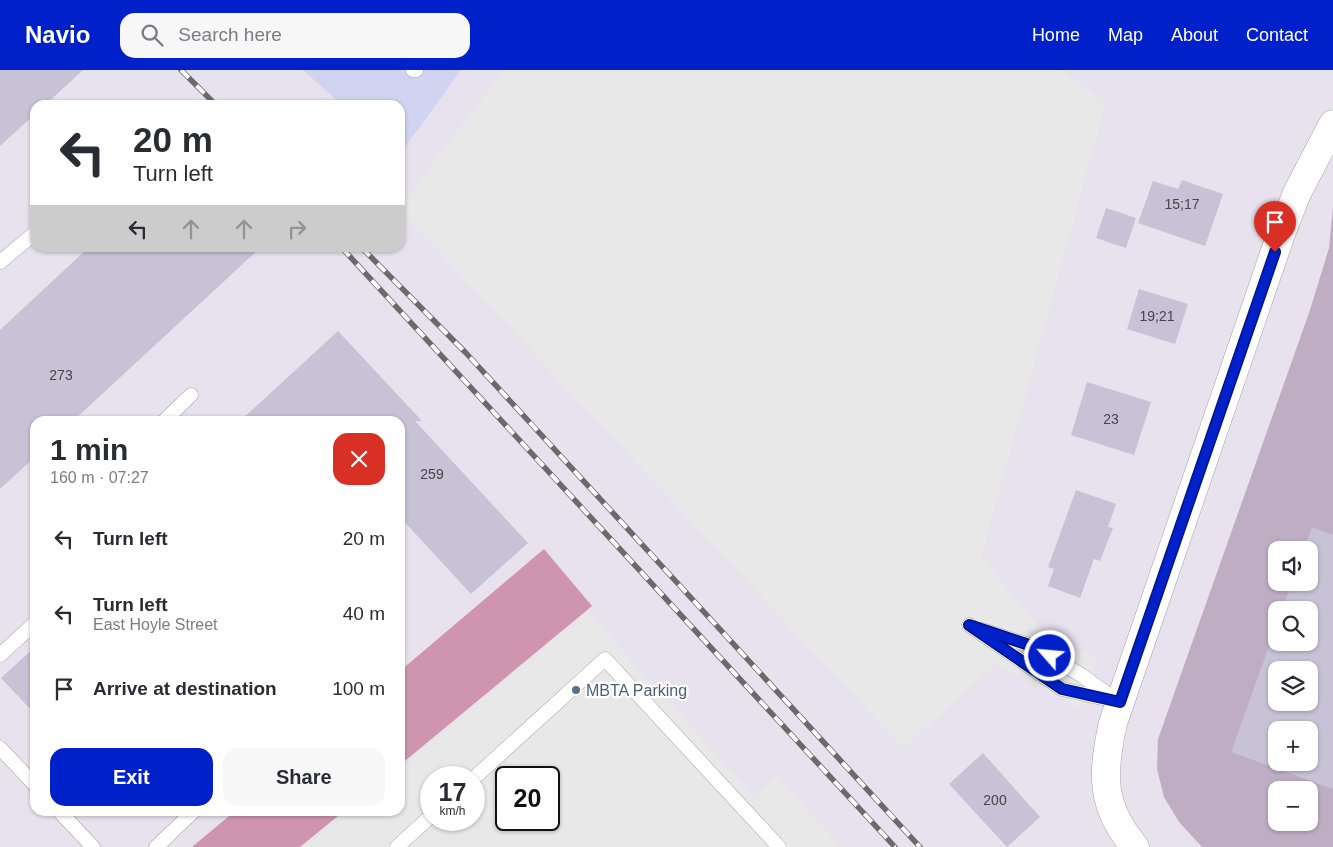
<!DOCTYPE html>
<meta charset="utf-8">
<style>
body{margin:0;font-family:Arial,sans-serif;background:#f7f7f7;color:#2b2b33;height:100vh;display:flex;flex-direction:column;font-size:19px;white-space:nowrap}
*{box-sizing:border-box;margin:0}
p{font-size:16px;color:#7c7c81}
.icon{flex:none;width:28px;height:28px;fill:none;stroke:currentColor;stroke-width:2;stroke-linecap:round;stroke-linejoin:round}
.map{position:relative;flex:1;overflow:hidden}
.side{position:absolute;left:30px;top:346px;width:375px;height:400px;display:flex;flex-direction:column;background:#fff;border-radius:15px;box-shadow:0 1px 4px #0004}
.side>*{flex:none}
.banner{position:absolute;left:30px;top:30px;width:375px;height:152px;border-radius:15px;box-shadow:0 1px 4px #0004;background:#fff;color:#2b2b33;overflow:hidden}
.fabs{position:absolute;left:1268px;top:471px;display:grid;gap:10px}
.fabs a{display:grid;place-items:center;width:50px;height:50px;border-radius:10px;background:#fff;box-shadow:0 1px 4px #0004;font-size:25px}
.speed{position:absolute;left:420px;top:696px;display:flex;gap:10px;font-size:25px;font-weight:700;text-align:center}
.speed>*{display:grid;place-content:center;width:65px;height:65px;border-radius:50%;background:#fff;box-shadow:0 1px 4px #0004;line-height:1}
.speed small{font-size:12px;font-weight:400}
.speed .limit{border:2px solid #111;border-radius:8px;background:#fff;color:#111}
.pin{position:absolute;display:grid;place-items:center;width:42px;height:42px;color:#fff;margin:-51px -21px;border-radius:50% 50% 50% 0;rotate:-45deg;box-shadow:0 0 5px #0007}
.pin .icon{rotate:45deg}
.me{position:absolute;width:55px;margin:-28px;rotate:297deg;stroke-linejoin:round;filter:drop-shadow(0 0 4px #0008)}
.turn{display:flex;align-items:center;gap:18px;height:105px;padding:0 20px;font-size:22px}
.turn .icon{width:65px;height:65px;stroke-width:2.5}
.turn b{display:block;font-size:35px;line-height:42px}
.lanes{display:flex;align-items:center;height:48px;padding:0 20px;background:#0003;justify-content:center;gap:25px;direction:ltr}
.lanes .off{opacity:.35}
.round{display:grid;place-items:center;flex:none;width:52px;height:52px;border-radius:15px;background:#f7f7f7}
.headline{display:flex;align-items:center;justify-content:space-between;height:85px;padding:0 20px}
h1{font-size:30px;font-weight:600;line-height:38px}
.cta{display:flex;gap:10px;margin-top:auto;padding:10px 20px}
.cta a{flex:1;height:58px;border-radius:15px;background:#0021c9;color:#fff;font-size:20px;font-weight:600;line-height:58px;text-align:center}
.cta a+a{background:#f7f7f7;color:#2b2b33}
ul{padding:0;list-style:none}
li{display:flex;align-items:center;gap:15px;height:75px;padding:0 20px}
li div{flex:1}
li b{display:block;font-size:19px}
li em{font-style:normal}
header{display:flex;align-items:center;gap:30px;box-sizing:border-box;height:70px;padding:0 25px;background:#0021c9;color:#fff}
header strong{font-size:24px}
nav{display:flex;gap:28px;margin-inline-start:auto;font-size:18px}
.search{width:350px;height:45px;background:#f7f7f7;display:flex;align-items:center;gap:12px;box-sizing:border-box;padding:0 18px;border-radius:15px;color:#7c7c81;font-size:19px}
.map>svg:first-child{display:block}
.commercial{fill:#d0d4f0}
.construction{fill:#bfadc3;fill-rule:evenodd}
.forest{fill:#cf95af}
.parking{fill:#e8e8e8;fill-rule:evenodd}
.building{fill:#c7c2d5;fill-rule:evenodd}
.lines{fill:none;stroke-linecap:round;stroke-linejoin:round}
.service-casing{stroke:#a3a3a3;stroke-width:15}
.tertiary-casing{stroke:#a3a3a3;stroke-width:29}
.service{stroke:#fff;stroke-width:14}
.tertiary{stroke:#fff;stroke-width:28}
.rail-casing{stroke:#6a6a6a;stroke-width:5.5}
.rail{stroke:#fff;stroke-width:4;stroke-dasharray:11;stroke-linecap:butt}
.route-casing{stroke:#001583;stroke-width:12}
.route{stroke:#0021c9;stroke-width:9}
.service-dot{fill:#5c6f8a;stroke:#fff;stroke-width:2}
.labels{text-anchor:middle;dominant-baseline:central;stroke-width:4.5;stroke-linejoin:round;paint-order:stroke}
.number-label{font-size:14px;fill:#47464a}
.service-label{font-size:16px;fill:#4e5e75;stroke:#fff;text-anchor:start}
</style>
<header>
<strong>Navio</strong>
<div class="search"><svg class="icon" aria-label="search" viewBox="0 0 24 24"><circle cx="10" cy="10" r="6"/><path d="M15 15l6 6"/></svg>Search here</div>
<nav><a>Home</a><a>Map</a><a>About</a><a>Contact</a></nav>
</header>
<div class="map">
<svg width="1333" height="777" viewBox="0 0 1333 777">
<rect width="100%" height="100%" fill="#e8e2ee"/>
<path class="commercial" d="M 303,0 L 461,0 L 400,84 L 400,35 L 342,35 Z"/>
<path class="construction" d="M 1333,136 L 1333,777 L 1202,777 L 1179,752 L 1164,727 L 1157,699 L 1158,669 L 1310,240 L 1329,178 ZM 1276,480 L 1309,480 L 1309,512 L 1276,512 ZM 1276,540 L 1309,540 L 1309,572 L 1276,572 ZM 1276,600 L 1309,600 L 1309,632 L 1276,632 ZM 1276,660 L 1309,660 L 1309,692 L 1276,692 ZM 1276,720 L 1309,720 L 1309,752 L 1276,752 Z"/>
<g class="forest">
<path d="M 544,479 L 592,536 L 400,695 L 400,601 Z"/>
<path d="M 235,741 L 344,741 L 300,777 L 192,777 Z"/>
</g>
<g class="parking">
<path d="M 504,0 L 1061,0 L 1106,32 L 981,487 L 1049,569 L 1098,587 L 1080,638 L 996,594 L 903,678 L 400,140 L 400,137 Z"/>
<path d="M 588,542 L 753,726 L 775,706 L 841,777 L 305,777 L 348,741 L 400,741 L 400,698 ZM 431,708 L 474,708 L 474,750 L 431,750 ZM 506,708 L 549,708 L 549,750 L 506,750 Z"/>
</g>
<g class="building">
<path d="M 0,0 L 83,0 L 45,35 L 35,35 L 35,44 L 0,76 Z"/>
<path d="M 1182,110 L 1223,124 L 1205,176 L 1138,153 L 1153,111 L 1178,119 Z"/>
<path d="M 1106,138 L 1136,148 L 1126,178 L 1096,168 Z"/>
<path d="M 88,178 L 260,178 L 73,351 L 35,351 L 35,387 L 0,419 L 0,260 Z"/>
<path d="M 1139,219 L 1188,234 L 1175,274 L 1127,259 Z"/>
<path d="M 338,261 L 422,351 L 415,351 L 528,473 L 471,524 L 400,447 L 400,351 L 240,351 Z"/>
<path d="M 1087,312 L 1151,332 L 1134,385 L 1071,365 Z"/>
<path d="M 1076,420 L 1116,434 L 1108,457 L 1113,458 L 1100,491 L 1094,489 L 1080,528 L 1048,516 L 1054,499 L 1048,497 Z"/>
<path d="M 1312,457 L 1333,465 L 1333,719 L 1231,682 L 1276,557 L 1276,572 L 1309,572 L 1309,540 L 1282,540 L 1292,512 L 1309,512 L 1309,480 L 1304,480 ZM 1276,600 L 1309,600 L 1309,632 L 1276,632 ZM 1276,660 L 1309,660 L 1309,692 L 1276,692 Z"/>
<path d="M 35,577 L 35,644 L 1,608 Z"/>
<path d="M 983,683 L 1040,747 L 1007,777 L 949,714 Z"/>
</g>
<g class="lines">
<g class="service-casing">
<g id="service">
<path d="M 413,0 L 416,0"/>
<path d="M 0,192 L 35,163"/>
<path d="M 164,351 L 191,325"/>
<path d="M 969,555 L 1062,619 L 1120,632"/>
<path d="M 982,560 L 1035,577 L 1081,605 L 1113,628"/>
<path d="M 0,585 L 35,553"/>
<path d="M 0,678 L 35,715"/>
<path d="M 474,708 L 605,589 L 779,777"/>
<path d="M 59,741 L 93,777"/>
<path d="M 156,777 L 194,741"/>
<path d="M 397,777 L 431,746"/>
</g>
</g>
<g class="tertiary-casing">
<path id="tertiary" d="M 1135,777 C 1100,736 1102,703 1113,653 L 1281,164 L 1297,123 L 1333,54"/>
</g>
<use href="#service" class="service"/>
<use href="#tertiary" class="tertiary"/>
<g class="rail-casing">
<g id="rail">
<path d="M 181,0 L 216,35"/>
<path d="M 342,178 L 895,777"/>
<path d="M 362,178 L 466,283 L 920,777"/>
</g>
</g>
<use href="#rail" class="rail"/>
</g>
<g class="lines">
<g class="route-casing">
<path id="route" d="M 1050,586 L 1035,577 L 969,555 L 1062,619 L 1120,632 L 1275,182"/>
</g>
<use href="#route" class="route"/>
</g>
<circle class="service-dot" cx="576" cy="620" r="5"/>
<g class="labels">
<g class="number-label">
<text x="1182" y="134">15;17</text>
<text x="1157" y="246">19;21</text>
<text x="61" y="305">273</text>
<text x="1111" y="349">23</text>
<text x="432" y="404">259</text>
<text x="995" y="730">200</text>
</g>
<g class="service-label">
<text x="586" y="620">MBTA Parking</text>
</g>
</g>
</svg>
<div class="fabs">
<a><svg class="icon" aria-label="sound" viewBox="0 0 24 24"><path d="M4 9h4l5-4v14l-5-4H4zM17 9q2 3 0 6"/></svg></a>
<a><svg class="icon" aria-label="search" viewBox="0 0 24 24"><circle cx="10" cy="10" r="6"/><path d="M15 15l6 6"/></svg></a>
<a><svg class="icon" aria-label="layers" viewBox="0 0 24 24"><path d="M12 4l9 5-9 5-9-5zM3 14l9 5 9-5"/></svg></a>
<a>+</a>
<a>−</a>
</div>
<div class="speed"><div>17<small>km/h</small></div><div class="limit">20</div></div>
<div class="pin" style="left:1275px;top:182px;background:#d93025"><svg class="icon" aria-label="arrive" viewBox="0 0 24 24"><path d="M6 21V4h12l-3 4 3 4H6"/></svg></div>
<svg class="me" style="left:1050px;top:586px" viewBox="-20 -20 40 40"><circle r="17" fill="#0021c9" stroke="#fff" stroke-width="3"/><path d="M0-11L8 9 0 5-8 9z" fill="#fff"/></svg>
<div class="banner">
<div class="turn"><svg class="icon" aria-label="left" viewBox="0 0 24 24"><path d="M17 20v-9H6M10 6l-5 5 5 5"/></svg><div><b>20 m</b>Turn left</div></div>
<div class="lanes"><svg class="icon" aria-label="left" viewBox="0 0 24 24"><path d="M17 20v-9H6M10 6l-5 5 5 5"/></svg><svg class="icon off" aria-label="ahead" viewBox="0 0 24 24"><path d="M12 20V5M6 11l6-6 6 6"/></svg><svg class="icon off" aria-label="ahead" viewBox="0 0 24 24"><path d="M12 20V5M6 11l6-6 6 6"/></svg><svg class="icon off" aria-label="right" viewBox="0 0 24 24"><path d="M7 20v-9h11M14 6l5 5-5 5"/></svg></div>
</div>
<section class="side">
<div class="headline"><div><h1>1 min</h1><p>160 m · 07:27</p></div><a class="round" style="background:#d93025;color:#fff"><svg class="icon" aria-label="close" viewBox="0 0 24 24"><path d="M6 6l12 12M18 6L6 18"/></svg></a></div>
<ul>
<li><svg class="icon" aria-label="left" viewBox="0 0 24 24"><path d="M17 20v-9H6M10 6l-5 5 5 5"/></svg><div><b>Turn left</b></div><em>20 m</em></li>
<li><svg class="icon" aria-label="left" viewBox="0 0 24 24"><path d="M17 20v-9H6M10 6l-5 5 5 5"/></svg><div><b>Turn left</b><p>East Hoyle Street</p></div><em>40 m</em></li>
<li><svg class="icon" aria-label="arrive" viewBox="0 0 24 24"><path d="M6 21V4h12l-3 4 3 4H6"/></svg><div><b>Arrive at destination</b></div><em>100 m</em></li>
</ul>
<div class="cta"><a>Exit</a><a>Share</a></div>
</section>
</div>
